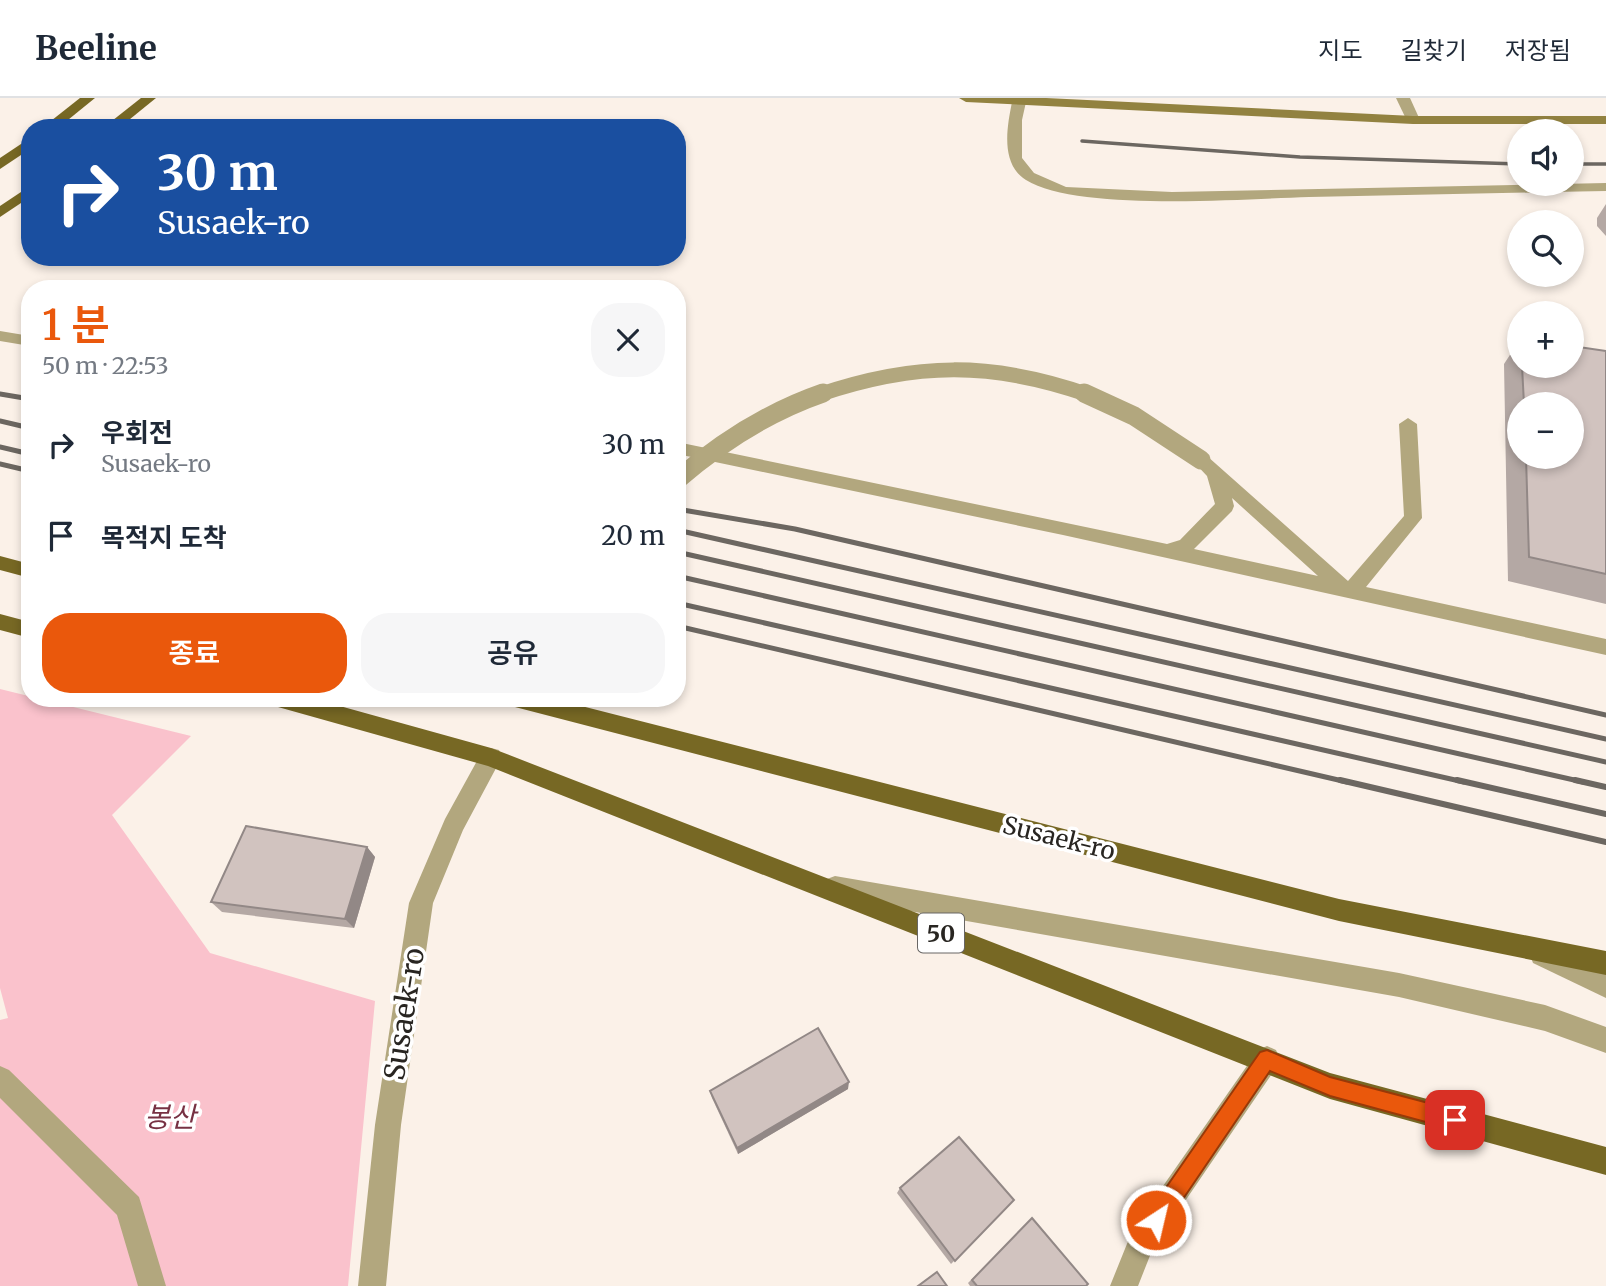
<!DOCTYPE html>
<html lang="ko">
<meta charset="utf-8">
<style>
body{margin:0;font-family:Merriweather,"Noto Sans KR",serif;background:#f6f6f7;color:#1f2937;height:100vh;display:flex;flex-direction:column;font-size:26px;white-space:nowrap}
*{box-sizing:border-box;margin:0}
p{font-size:23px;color:#747a83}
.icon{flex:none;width:38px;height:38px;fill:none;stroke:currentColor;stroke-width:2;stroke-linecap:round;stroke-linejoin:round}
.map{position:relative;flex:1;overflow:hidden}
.drawer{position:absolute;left:21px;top:182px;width:665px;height:427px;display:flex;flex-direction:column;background:#fff;border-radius:28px;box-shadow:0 4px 10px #0003}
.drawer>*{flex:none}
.guide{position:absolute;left:21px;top:21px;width:665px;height:147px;border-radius:28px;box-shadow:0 4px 10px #0003;background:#1a4fa0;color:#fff;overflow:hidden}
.controls{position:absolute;left:1507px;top:21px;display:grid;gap:14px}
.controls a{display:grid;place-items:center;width:77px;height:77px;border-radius:50%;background:#fff;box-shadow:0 4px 10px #0003;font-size:35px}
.pin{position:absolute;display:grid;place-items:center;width:60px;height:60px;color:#fff;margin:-30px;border-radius:14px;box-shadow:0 4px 10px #0006}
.me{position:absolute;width:77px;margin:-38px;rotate:35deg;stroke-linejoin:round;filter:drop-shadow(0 0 5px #0008)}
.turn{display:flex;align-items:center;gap:24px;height:147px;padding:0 21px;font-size:32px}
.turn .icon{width:91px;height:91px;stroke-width:2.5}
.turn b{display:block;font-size:49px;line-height:60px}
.round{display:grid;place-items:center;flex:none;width:74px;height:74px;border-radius:28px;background:#f6f6f7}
.overview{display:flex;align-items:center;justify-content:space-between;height:119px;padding:0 21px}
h1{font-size:42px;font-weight:600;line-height:52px;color:#ea580c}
.button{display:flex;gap:14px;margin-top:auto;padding:14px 21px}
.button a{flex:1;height:80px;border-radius:28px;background:#ea580c;color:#fff;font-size:28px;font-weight:600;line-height:80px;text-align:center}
.button a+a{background:#f6f6f7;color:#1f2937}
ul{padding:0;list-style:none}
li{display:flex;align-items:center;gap:21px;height:91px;padding:0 21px}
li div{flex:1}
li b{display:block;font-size:26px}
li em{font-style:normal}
header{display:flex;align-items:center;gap:42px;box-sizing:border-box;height:98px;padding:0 35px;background:#fff;border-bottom:2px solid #e0e1e3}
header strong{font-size:33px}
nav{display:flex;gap:38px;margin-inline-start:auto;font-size:24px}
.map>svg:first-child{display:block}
.green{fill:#fac2cc}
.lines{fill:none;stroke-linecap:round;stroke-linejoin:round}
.lane{fill:#b2a77e;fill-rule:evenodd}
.street{fill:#b2a77e;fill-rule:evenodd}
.secondary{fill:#928240;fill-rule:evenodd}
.primary{fill:#776824;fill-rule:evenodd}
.rail-far2{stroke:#6c6761;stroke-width:3.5}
.rail-far1{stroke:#6c6761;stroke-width:5}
.rail{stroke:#6c6761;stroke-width:6}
.lane-bridge-far1{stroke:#b2a77e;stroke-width:15}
.lane-bridge{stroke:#b2a77e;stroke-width:19}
.wall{fill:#b4a8a4;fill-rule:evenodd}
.shaded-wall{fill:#928886}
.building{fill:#d1c3bf;stroke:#928886;stroke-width:2}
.route{fill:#ea580c;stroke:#983908;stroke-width:2}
.labels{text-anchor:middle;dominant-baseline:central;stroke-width:7;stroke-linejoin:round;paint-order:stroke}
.shield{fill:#fff;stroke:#686664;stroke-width:2}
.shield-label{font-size:23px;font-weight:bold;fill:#282521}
.street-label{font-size:24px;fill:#282521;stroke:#fff}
.near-street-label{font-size:28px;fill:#282521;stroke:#fff}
.near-park-label{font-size:28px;font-style:italic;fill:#773143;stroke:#fff}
</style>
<header>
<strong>Beeline</strong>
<nav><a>지도</a><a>길찾기</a><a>저장됨</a></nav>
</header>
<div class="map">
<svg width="1606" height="1188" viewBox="0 0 1606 1188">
<rect width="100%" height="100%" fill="#fbf1e8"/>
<path class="green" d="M 0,591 L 191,638 L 112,717 L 210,855 L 375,903 L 348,1188 L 0,1188 L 0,922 L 8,920 L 0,890 Z"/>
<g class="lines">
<g class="lane">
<path d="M 1019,0 L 1026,4 L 1022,22 L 1022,60 L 1034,75 L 1066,89 L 1172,94 L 1606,85 L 1606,93 C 1507,95 1408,97 1309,99 C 1244,101 1077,114 1026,82 C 1000,66 1007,29 1012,4 Z"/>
<path d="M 0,233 L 30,238 L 30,248 L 0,243 Z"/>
<path d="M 1408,320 L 1417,326 L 1422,420 L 1366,489 L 1606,541 L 1606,557 L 1063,437 L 677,356 L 677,344 L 1167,446 L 1180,442 L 1215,406 L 1207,378 L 1192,362 L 1201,356 L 1207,358 L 1348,483 L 1404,418 L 1399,326 ZM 1232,400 L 1318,478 L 1194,451 L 1232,413 L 1234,408 Z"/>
<path d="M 835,778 L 1399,875 L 1545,907 L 1606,929 L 1606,955 L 1545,933 L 1399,899 L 835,800 L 827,797 L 823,789 L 827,781 Z"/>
<path d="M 1542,845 L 1606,875 L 1606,900 L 1533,865 L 1530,857 L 1533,849 Z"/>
</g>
<g class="street">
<path d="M 1396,0 L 1410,0 L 1420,22 L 1418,25 L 1408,25 Z"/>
<path d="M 491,650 L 499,652 L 502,659 L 463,732 L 433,805 L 401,1027 L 386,1188 L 358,1188 L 375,1027 L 409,805 L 445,721 L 483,652 Z"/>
<path d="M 1267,948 L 1276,952 L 1280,961 L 1276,970 L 1153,1150 L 1138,1188 L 1110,1188 L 1133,1131 L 1258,952 Z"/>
<path d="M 0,968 L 9,972 L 139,1099 L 166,1188 L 138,1188 L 117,1117 L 0,1000 Z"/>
</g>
<path class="secondary" d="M 959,0 L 1046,0 L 1413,18 L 1606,18 L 1606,26 L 1413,26 L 966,4 Z"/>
<g class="primary">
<path d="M 80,0 L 95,0 L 58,30 L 42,30 Z"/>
<path d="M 141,0 L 156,0 L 119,30 L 103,30 Z"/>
<path d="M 30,40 L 30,51 L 0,71 L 0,60 Z"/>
<path d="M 30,88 L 30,99 L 0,119 L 0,108 Z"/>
<path d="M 0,458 L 30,466 L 30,480 L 0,472 Z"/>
<path d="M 0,516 L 30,524 L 30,540 L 0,532 Z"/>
<path d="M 268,600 L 311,600 L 491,650 L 1330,975 L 1606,1049 L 1606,1077 L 1330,1001 L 488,668 L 278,609 L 271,606 Z"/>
<path d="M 505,600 L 550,600 L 1339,801 L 1606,853 L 1606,877 L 1339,823 L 515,609 L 508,606 Z"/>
</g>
<g class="rail-far2">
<path d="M 1082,43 L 1300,59 L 1519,66"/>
<path d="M 1572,66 L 1606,66"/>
<path d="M 0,296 L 6,297"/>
</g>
<g class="rail-far1">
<path d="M 0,296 L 30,301"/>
<path d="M 0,323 L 30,330"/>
<path d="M 0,349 L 30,356"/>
<path d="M 0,366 L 30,373"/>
<path d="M 677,411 L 795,431 L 1606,617"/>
<path d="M 677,432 L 1606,641"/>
<path d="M 677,454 L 1606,664"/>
<path d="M 677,478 L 1583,684"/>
<path d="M 677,505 L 1464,684"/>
<path d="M 677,528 L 1347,684"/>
</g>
<g class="rail">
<path d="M 1340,682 L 1606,744"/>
<path d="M 1457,682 L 1606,716"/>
<path d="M 1575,682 L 1606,689"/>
</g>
<path class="lane-bridge-far1" d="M 818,297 C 915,264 992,263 1089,297"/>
<g class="lane-bridge">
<path d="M 1084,295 L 1134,318 L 1201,362"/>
<path d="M 677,382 C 721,344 768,314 823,295"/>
</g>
</g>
<g class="wall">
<path d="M 1606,106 L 1606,138 L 1597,128 L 1597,120 Z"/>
<path d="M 1519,243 L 1519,268 L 1572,268 L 1606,253 L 1606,506 L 1508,483 L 1504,266 ZM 1519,306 L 1572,306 L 1572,359 L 1519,359 Z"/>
<path d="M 367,749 L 375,759 L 354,830 L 222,814 L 211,804 Z"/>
<path d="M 848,991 L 738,1056 L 712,1000 L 710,993 Z"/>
<path d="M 900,1090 L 1014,1102 L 951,1166 L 897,1095 Z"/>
<path d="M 1032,1120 L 1086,1188 L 970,1188 L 968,1185 Z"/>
</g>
<g class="shaded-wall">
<path d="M 367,749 L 375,759 L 354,830 L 345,821 Z"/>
<path d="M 849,984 L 848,991 L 738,1056 L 737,1050 Z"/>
</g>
<g class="building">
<path d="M 1572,248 L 1606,253 L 1606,476 L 1529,459 L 1526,359 L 1572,359 L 1572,306 L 1524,306 L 1522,268 L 1572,268 Z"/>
<path d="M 246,728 L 367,749 L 345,821 L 211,804 Z"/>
<path d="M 818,930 L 849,984 L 737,1050 L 710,993 Z"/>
<path d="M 959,1039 L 1014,1102 L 955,1163 L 900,1090 Z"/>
<path d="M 1032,1120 L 1088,1186 L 1086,1188 L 977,1188 L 972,1182 Z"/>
<path d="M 937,1174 L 947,1188 L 918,1188 Z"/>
</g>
<path class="route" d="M 1267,952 L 1330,979 L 1455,1012 L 1462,1015 L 1465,1022 L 1462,1030 L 1455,1032 L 1330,998 L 1270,973 L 1164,1129 L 1156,1133 L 1149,1129 L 1145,1122 L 1149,1114 L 1260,954 Z"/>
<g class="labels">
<rect class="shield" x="918" y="815.5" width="46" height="39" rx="5"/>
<g class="shield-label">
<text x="941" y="835">50</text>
</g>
<g class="street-label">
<text transform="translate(1059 740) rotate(14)">Susaek-ro</text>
</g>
<g class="near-street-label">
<text transform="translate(404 916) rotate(-81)">Susaek-ro</text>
</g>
<g class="near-park-label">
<text x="170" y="1019">봉산</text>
</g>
</g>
</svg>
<div class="controls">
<a><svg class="icon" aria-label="sound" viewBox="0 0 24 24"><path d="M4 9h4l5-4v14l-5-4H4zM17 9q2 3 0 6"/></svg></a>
<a><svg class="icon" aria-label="search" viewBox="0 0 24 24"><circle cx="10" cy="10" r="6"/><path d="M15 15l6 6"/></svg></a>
<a>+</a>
<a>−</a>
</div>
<div class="pin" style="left:1455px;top:1022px;background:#d93025"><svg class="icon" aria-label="arrive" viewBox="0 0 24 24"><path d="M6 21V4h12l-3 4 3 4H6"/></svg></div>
<svg class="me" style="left:1156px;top:1122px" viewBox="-20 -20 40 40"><circle r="17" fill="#ea580c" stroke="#fff" stroke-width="3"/><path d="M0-11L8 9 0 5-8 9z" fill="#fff"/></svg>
<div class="guide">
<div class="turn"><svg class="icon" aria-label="right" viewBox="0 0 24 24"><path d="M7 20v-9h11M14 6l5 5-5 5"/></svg><div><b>30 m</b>Susaek-ro</div></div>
</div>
<section class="drawer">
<div class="overview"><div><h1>1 분</h1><p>50 m · 22:53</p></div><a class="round"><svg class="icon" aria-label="close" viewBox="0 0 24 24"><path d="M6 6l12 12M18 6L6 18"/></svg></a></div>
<ul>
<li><svg class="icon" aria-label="right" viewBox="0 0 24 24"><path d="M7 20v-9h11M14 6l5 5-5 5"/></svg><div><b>우회전</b><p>Susaek-ro</p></div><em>30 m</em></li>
<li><svg class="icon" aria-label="arrive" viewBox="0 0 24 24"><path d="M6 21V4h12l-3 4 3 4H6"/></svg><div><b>목적지 도착</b></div><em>20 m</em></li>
</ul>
<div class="button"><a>종료</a><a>공유</a></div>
</section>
</div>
